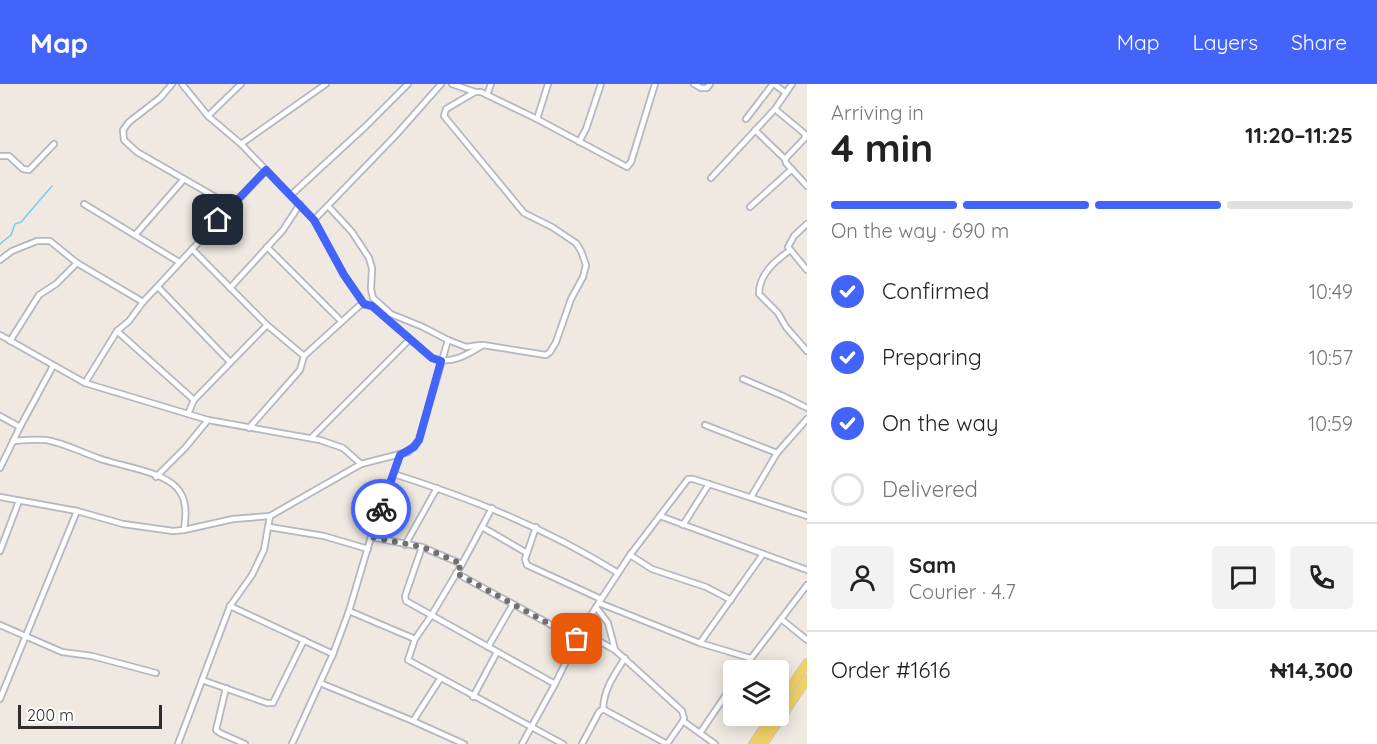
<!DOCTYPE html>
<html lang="en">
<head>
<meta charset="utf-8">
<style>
	body { margin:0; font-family:Quicksand,sans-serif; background:#f2f2f2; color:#222; height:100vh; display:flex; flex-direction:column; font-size:22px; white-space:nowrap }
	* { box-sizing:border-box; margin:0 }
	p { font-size:20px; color:#767676 }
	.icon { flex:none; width:33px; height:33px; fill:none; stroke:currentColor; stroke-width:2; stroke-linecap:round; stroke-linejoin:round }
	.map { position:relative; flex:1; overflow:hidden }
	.side { display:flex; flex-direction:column; background:#fff; width:570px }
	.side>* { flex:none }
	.tools { position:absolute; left:723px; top:576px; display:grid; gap:12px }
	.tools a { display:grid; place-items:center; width:66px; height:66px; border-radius:6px; background:#fff; box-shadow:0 3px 15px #0003; font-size:30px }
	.scale { position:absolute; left:18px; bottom:15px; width:144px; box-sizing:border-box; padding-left:6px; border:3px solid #2e2e2e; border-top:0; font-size:16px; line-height:21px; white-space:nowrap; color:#2e2e2e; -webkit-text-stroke:4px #fff; paint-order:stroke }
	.pin { position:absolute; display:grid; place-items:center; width:51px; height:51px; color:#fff; margin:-26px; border-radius:12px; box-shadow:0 3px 9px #0006 }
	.courier { position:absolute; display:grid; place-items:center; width:60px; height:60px; margin:-30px; border:4px solid #4264fb; border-radius:50%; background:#fff; color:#222; box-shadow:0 2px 8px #0007 }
	.overview em { font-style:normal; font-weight:700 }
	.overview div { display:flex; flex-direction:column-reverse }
	.overview { display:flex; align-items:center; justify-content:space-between; height:102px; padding:0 24px }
	h1 { font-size:39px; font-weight:700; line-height:45px }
	.bar { display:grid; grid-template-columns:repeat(4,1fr); gap:9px 6px; align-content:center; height:72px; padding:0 24px }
	.bar i { height:8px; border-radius:4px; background:#e0e0e0 }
	.bar .selected { background:#4264fb }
	.bar p { grid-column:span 4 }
	.line { display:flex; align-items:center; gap:15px; padding:0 24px; border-top:2px solid #e0e0e0 }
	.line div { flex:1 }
	.round { display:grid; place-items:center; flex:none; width:63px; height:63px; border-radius:6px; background:#f2f2f2 }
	ol { padding:0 24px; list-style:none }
	li { display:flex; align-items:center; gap:18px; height:66px }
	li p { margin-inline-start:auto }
	li .icon { padding:6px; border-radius:50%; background:#4264fb; color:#fff; stroke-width:4 }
	li:last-child { color:#767676 }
	li i { width:33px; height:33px; border:3px solid #e0e0e0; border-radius:50% }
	header { display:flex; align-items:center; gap:36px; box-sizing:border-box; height:84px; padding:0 30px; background:#4264fb; color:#fff }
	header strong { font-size:28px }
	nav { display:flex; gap:33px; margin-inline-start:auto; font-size:21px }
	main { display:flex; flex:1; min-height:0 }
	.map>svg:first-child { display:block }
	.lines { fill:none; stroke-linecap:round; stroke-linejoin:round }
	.stream { stroke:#75cff0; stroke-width:1.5 }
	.minor-casing { stroke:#b4b7c1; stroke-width:8 }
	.primary-casing { stroke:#c9c9c9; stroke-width:10 }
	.minor { stroke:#fff; stroke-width:4.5 }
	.primary { stroke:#f2d163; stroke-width:8 }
	.done { stroke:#726f6d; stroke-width:6; stroke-dasharray:0 10.8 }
	.route { stroke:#4264fb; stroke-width:8 }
</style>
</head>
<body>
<header>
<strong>Map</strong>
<nav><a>Map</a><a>Layers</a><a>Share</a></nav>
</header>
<main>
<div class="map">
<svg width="807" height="660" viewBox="0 0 807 660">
	<rect width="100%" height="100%" fill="#efe9e1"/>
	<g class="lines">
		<polyline class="stream" points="0,160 11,151 15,140 21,138 52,102"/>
		<defs>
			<g id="minor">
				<polyline points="172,0 160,14 129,38 123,46 124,56 137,68 231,122"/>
				<path d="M182 0 208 32 241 60 314 136 344 191 364 220 372 222 432 274C451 281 467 271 483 261L546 271 550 268 556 258 571 215 583 193 586 181 581 167 576 159 552 143 524 129 444 32 446 25 475 8"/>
				<polyline points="452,0 475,8 481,8 537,35 627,83 631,78 655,0"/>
				<polyline points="694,0 701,4 707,4 710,0"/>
				<polyline points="774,0 786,9"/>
				<polyline points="487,11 491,0"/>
				<polyline points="775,25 805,50 805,54 785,75 786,79 807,102"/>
				<polyline points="208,32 241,0"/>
				<polyline points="537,35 548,0"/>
				<polyline points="746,35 773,0"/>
				<polyline points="755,46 785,75"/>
				<polyline points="579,58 586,45 601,0"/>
				<polyline points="241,60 326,0"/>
				<polyline points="0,72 9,72 23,85 29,86 54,60"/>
				<polyline points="711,94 775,25 792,0"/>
				<polyline points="291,111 366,42 408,0"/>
				<polyline points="84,120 179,178"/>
				<polyline points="328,122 352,148 369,174 372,184 371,205 373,214 381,221 391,230 423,243 448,256 466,263 480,261"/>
				<polyline points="750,123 792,85"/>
				<polyline points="314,136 396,51 441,0"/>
				<polyline points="807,140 794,152 788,163 807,186"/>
				<polyline points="135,151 184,95"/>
				<polyline points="267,163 341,237"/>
				<polyline points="192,165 267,241 304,272 359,222 364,220"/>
				<path d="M789 167C775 177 759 190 759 210L778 229 786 243 807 267"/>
				<polyline points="0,176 12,167 37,157 50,157 77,179 143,218"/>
				<polyline points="158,203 230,278"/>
				<polyline points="230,204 283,146 300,120"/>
				<polyline points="117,247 194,316"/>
				<polyline points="0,251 85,299 208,336 320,356 343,364 361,380"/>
				<polyline points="10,257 39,211 56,200 77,179"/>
				<polyline points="743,295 783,312 807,324"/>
				<polyline points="85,299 117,247 129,237 143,218 266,86"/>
				<polyline points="188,330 194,316 267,241"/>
				<polyline points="0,332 20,343 0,384"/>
				<polyline points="705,341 777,369"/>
				<polyline points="20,343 53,282"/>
				<polyline points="249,344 300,286 304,272"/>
				<polyline points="311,354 410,255"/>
				<path d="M13 357C24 356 35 355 46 356 64 359 81 368 98 374 119 382 161 387 176 403 188 415 186 431 184 446"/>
				<path d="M394 390C475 416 546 444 618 489"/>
				<polyline points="156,393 185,364 208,336"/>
				<polyline points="0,413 77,427 123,440 173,447 184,446 233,435 270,432 361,380 408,368 419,356 448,256"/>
				<polyline points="751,413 777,369 807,335"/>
				<polyline points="492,424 462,480 431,532 415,555 408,576 563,660"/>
				<polyline points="660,432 807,486"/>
				<polyline points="683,441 709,400"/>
				<polyline points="269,443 324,452 368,465"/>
				<polyline points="482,443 527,469"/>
				<polyline points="536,443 525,475 527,481 601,515"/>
				<polyline points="371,453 422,463 462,480"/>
				<polyline points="405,461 437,404"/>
				<polyline points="422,463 405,512 406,517 555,600"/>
				<polyline points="0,467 19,417"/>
				<polyline points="630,471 652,485 706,503 731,516"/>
				<polyline points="456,489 577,555"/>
				<polyline points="599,519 700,559 750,574"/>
				<polyline points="230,522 333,570"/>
				<polyline points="596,523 608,539 615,566"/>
				<polyline points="349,527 415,555"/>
				<polyline points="781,535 807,556"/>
				<polyline points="0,541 62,568 92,572 156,589"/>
				<polyline points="581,547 615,566 682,627 684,634 683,637 667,660"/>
				<polyline points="700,559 763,470"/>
				<polyline points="488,563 513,520"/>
				<polyline points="742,586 807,501"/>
				<polyline points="202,596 267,619 273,619 304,556"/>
				<polyline points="320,599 413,637 440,595"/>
				<polyline points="226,604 216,646 220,649 245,660"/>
				<polyline points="473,613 497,568"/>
				<polyline points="0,615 77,427"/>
				<path d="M603 625C604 605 614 591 625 574"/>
				<polyline points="413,637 464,660"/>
				<polyline points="683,637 715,660"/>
				<polyline points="700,649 734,599"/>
				<polyline points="178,660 230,522 252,491 264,466 270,432"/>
				<polyline points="292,660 333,570 349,527 371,453 400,371"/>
				<polyline points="522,660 555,600 581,547 596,523 630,471 688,395 693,395 709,400 807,432"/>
				<polyline points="582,660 599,628 603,625 667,660"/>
			</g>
			<g id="primary">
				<polyline points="778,621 807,579"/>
				<polyline points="753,660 772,632"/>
				<polyline points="763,660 807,595"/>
			</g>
		</defs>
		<use href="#minor" class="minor-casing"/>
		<use href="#primary" class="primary-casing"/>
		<use href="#minor" class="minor"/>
		<use href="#primary" class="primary"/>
	</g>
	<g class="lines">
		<polyline class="done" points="381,425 371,453 422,463 462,480 456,489 577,555"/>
		<polyline class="route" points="218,136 266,86 314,136 344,191 364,220 372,222 432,274 441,277 419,356 414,363 400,371 381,425"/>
	</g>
</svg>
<div class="tools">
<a><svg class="icon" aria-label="layers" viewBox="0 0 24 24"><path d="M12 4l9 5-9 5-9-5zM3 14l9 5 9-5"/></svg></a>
</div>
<div class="scale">200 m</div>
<div class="pin" style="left:577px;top:555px;background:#ea580c"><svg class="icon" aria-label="bag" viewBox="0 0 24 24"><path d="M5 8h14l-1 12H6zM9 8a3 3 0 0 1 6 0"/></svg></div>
<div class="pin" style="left:218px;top:136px;background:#1f2937"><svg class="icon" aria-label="home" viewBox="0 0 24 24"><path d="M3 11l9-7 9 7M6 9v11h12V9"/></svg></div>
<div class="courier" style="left:381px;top:425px"><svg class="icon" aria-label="bike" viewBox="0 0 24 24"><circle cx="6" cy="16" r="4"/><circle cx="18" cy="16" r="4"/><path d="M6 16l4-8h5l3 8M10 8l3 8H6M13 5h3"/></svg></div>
</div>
<section class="side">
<div class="overview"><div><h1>4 min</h1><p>Arriving in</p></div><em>11:20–11:25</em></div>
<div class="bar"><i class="selected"></i><i class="selected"></i><i class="selected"></i><i></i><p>On the way · 690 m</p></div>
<ol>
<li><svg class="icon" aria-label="check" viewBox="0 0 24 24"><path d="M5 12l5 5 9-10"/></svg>Confirmed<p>10:49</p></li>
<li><svg class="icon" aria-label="check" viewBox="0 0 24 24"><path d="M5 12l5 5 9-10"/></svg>Preparing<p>10:57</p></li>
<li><svg class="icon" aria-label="check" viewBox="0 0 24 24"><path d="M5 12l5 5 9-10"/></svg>On the way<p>10:59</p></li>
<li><i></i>Delivered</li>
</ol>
<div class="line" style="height:108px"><a class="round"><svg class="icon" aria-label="person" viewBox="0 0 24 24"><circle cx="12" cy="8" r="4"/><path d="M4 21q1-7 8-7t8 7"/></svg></a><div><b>Sam</b><p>Courier · 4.7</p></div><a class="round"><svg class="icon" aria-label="chat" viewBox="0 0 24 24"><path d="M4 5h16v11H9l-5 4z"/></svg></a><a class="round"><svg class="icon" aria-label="phone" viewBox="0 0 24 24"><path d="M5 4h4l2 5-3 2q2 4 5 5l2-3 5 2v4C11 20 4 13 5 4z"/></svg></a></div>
<div class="line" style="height:78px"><div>Order #1616</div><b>₦14,300</b></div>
</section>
</main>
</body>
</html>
